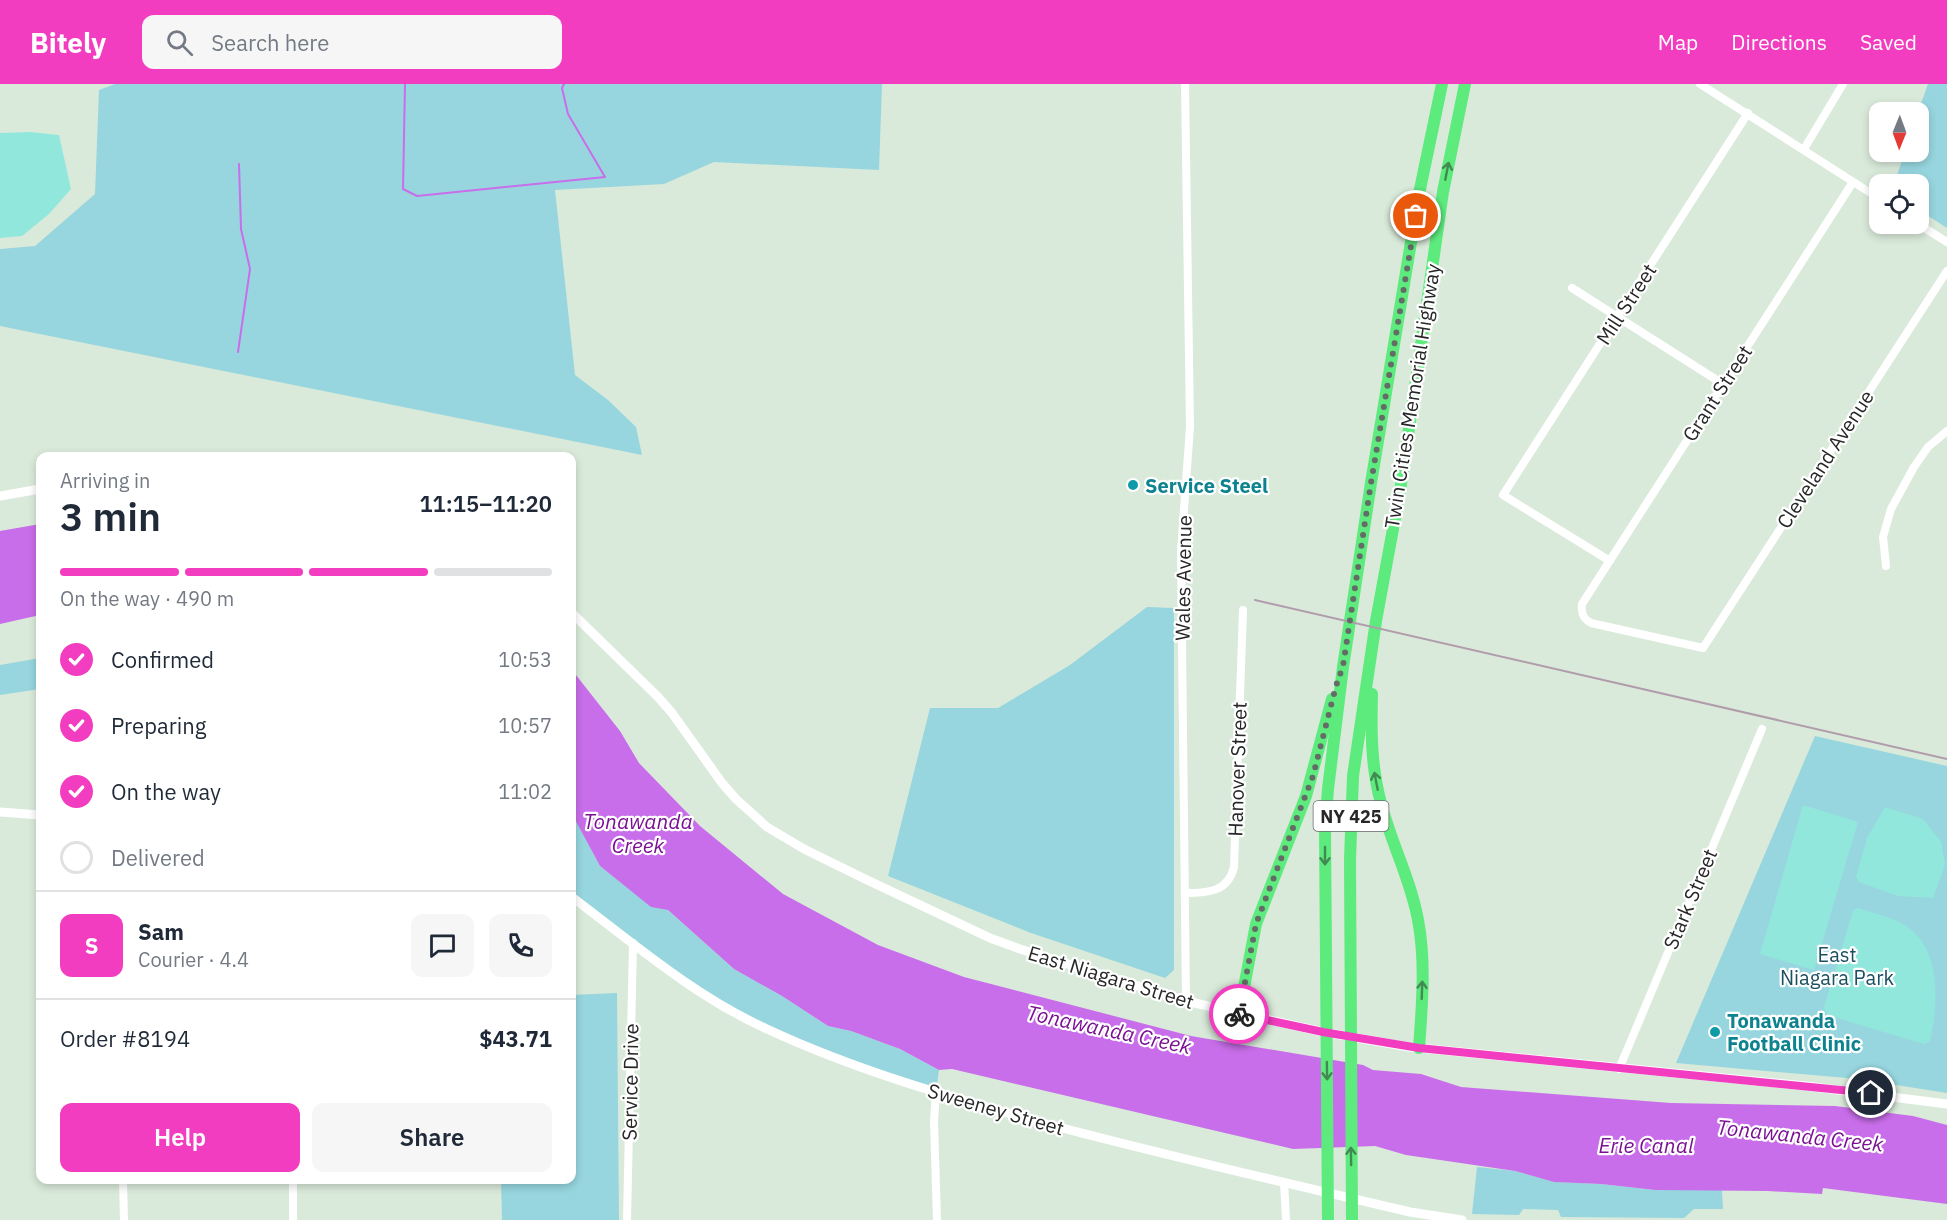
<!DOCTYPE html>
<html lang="en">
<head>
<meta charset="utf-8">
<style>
	body { margin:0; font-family:"IBM Plex Sans",sans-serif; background:#f6f6f7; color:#1f2937; height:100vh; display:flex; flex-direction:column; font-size:22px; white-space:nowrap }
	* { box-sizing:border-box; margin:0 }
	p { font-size:20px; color:#747a83 }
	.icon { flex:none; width:33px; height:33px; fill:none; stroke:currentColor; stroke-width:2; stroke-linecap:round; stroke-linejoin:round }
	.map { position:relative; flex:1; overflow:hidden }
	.details { position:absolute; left:36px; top:368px; width:540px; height:732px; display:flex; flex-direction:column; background:#fff; border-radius:12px; box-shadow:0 3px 9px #0003 }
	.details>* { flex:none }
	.needle { width:39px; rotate:181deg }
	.tools { position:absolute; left:1869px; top:18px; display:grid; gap:12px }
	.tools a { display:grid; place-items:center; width:60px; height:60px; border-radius:12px; background:#fff; box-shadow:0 3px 9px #0003; font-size:30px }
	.pin { position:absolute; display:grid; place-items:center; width:51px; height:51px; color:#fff; margin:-26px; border:3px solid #fff; border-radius:50%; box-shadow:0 2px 6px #0007 }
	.courier { position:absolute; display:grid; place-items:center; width:60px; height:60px; margin:-30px; border:4px solid #f33dc0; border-radius:50%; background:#fff; color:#222; box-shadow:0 2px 8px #0007 }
	.headline em { font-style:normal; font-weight:600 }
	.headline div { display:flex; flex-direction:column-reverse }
	.headline { display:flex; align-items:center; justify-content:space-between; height:102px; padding:0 24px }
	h1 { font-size:39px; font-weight:600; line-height:45px }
	.bar { display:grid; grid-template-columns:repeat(4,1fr); gap:9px 6px; align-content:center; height:72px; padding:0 24px }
	.bar i { height:8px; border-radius:4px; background:#e0e1e3 }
	.bar .active { background:#f33dc0 }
	.bar p { grid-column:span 4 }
	.line { display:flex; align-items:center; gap:15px; padding:0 24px; border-top:2px solid #e0e1e3 }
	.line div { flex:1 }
	.round { display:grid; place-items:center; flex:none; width:63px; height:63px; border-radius:12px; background:#f6f6f7 }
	ol { padding:0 24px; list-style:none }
	li { display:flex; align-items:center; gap:18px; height:66px }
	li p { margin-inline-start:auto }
	li .icon { padding:6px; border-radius:50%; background:#f33dc0; color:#fff; stroke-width:4 }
	li:last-child { color:#747a83 }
	li i { width:33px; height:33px; border:3px solid #e0e1e3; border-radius:50% }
	.cta { display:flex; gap:12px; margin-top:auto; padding:12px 24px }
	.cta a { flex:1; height:69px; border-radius:12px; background:#f33dc0; color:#fff; font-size:24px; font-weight:600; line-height:69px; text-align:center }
	.cta a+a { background:#f6f6f7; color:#1f2937 }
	header { display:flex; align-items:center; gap:36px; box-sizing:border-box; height:84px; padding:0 30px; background:#f33dc0; color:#fff }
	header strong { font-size:28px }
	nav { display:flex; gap:33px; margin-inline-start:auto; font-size:21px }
	.search { width:420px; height:54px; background:#f6f6f7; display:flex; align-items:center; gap:15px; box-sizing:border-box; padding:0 21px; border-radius:12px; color:#747a83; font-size:22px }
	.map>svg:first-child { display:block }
	.green { fill:#97d6df }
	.pitch { fill:#92e7dd }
	.water { fill:#c96eea }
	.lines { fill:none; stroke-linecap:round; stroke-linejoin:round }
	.stream { stroke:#c96eea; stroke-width:2 }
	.minor { stroke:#fff; stroke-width:8 }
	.tertiary { stroke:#fff; stroke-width:9 }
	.primary { stroke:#5deb7e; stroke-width:12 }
	.rail { stroke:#b19cab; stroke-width:2 }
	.oneway { stroke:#428952 }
	.done { stroke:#656b66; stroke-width:6; stroke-dasharray:0 10.8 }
	.route { stroke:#f33dc0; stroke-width:8 }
	.culture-dot { fill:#0f9aa8; stroke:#fff; stroke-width:2 }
	.labels { text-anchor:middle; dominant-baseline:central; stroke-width:4.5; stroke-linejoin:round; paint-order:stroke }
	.shield { fill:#fff; stroke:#686868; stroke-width:1.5 }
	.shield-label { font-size:18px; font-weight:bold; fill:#272727 }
	.street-label { font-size:20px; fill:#272727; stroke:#fff }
	.culture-label { font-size:20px; font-weight:bold; fill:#0d838f; stroke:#fff; text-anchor:start }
	.park-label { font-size:20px; fill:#1b4f61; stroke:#fff }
	.water-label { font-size:21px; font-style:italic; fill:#7a1192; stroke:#fff }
</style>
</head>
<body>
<header>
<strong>Bitely</strong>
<div class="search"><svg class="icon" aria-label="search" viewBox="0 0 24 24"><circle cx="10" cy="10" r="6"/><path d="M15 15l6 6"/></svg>Search here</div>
<nav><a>Map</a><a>Directions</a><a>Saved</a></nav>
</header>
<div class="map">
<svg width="1947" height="1136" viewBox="0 0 1947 1136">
	<rect width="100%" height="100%" fill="#d9eada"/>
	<g class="green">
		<polygon points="115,0 882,0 879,86 714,78 664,100 555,106 575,291 608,316 636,343 642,371 0,242 0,165 35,162 95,110 99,6"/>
		<polygon points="1928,0 1947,0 1947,144 1919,126 1918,100 1894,100 1905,68 1918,68 1918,28"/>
		<polygon points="1147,523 1174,524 1174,886 1165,894 1031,849 888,792 930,624 998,624 1070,581"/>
		<polygon points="40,574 40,605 0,611 0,581"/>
		<polygon points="1815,652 1947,682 1947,1009 1858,995 1676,979"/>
		<polygon points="574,733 600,782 651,822 668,826 734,885 782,912 828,942 851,947 900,965 939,986 936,1008 766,945 647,870 572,813 572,735"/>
		<polygon points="617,909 619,1136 502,1136 501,1095 572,1095 572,911"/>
		<polygon points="1477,1083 1515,1087 1555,1098 1601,1100 1655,1106 1722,1106 1723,1125 1694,1125 1684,1134 1561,1133 1558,1126 1523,1125 1519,1131 1472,1130"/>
	</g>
	<g class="pitch">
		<polygon points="30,48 59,51 71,105 49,130 22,152 0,154 0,49"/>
		<polygon points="1803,721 1858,738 1814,886 1760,870"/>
		<polygon points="1885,723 1923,735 1941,758 1945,780 1933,814 1898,812 1859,798 1856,793 1867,754"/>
		<path d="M1858 824C1874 830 1893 833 1906 842 1942 865 1938 921 1930 957L1924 960 1827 931 1824 923 1853 827Z"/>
	</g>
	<g class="water">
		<polygon points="40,440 40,531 0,540 0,447"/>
		<polygon points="572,586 620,647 639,679 700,742 783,810 878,861 964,893 1191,952 1363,981 1373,986 1421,990 1461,1003 1671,1019 1835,1022 1913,1032 1947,1041 1947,1120 1823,1104 1822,1110 1768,1107 1655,1106 1601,1100 1554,1098 1515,1087 1406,1071 1375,1062 1293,1065 952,985 939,986 900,965 851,947 828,942 782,912 734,885 668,826 651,823 600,782 572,730"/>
	</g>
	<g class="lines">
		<g class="stream">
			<polyline points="405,0 403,105 417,112 605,93 568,30 562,4 564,0"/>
			<polyline points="238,268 250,185 241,145 239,80"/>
		</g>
		<g class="minor">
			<polyline points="1185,0 1190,343 1181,467 1186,917"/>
			<polyline points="1700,0 1880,115"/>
			<polyline points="1804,65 1843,0"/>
			<path d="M1853 98 1582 520C1581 529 1583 535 1591 539L1703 564 1947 187"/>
			<polyline points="1918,140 1947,158"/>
			<polyline points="1572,204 1723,300"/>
			<polyline points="1610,477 1503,411 1748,29"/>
			<polyline points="1886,482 1883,453 1891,425 1914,383 1928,363 1947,347"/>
			<path d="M1185 809C1208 809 1228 808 1234 783L1243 526"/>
			<polyline points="1619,985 1762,645"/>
			<polyline points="936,1008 934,1037 937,1136"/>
			<polyline points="123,1095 124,1136"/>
			<polyline points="293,1095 293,1136"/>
			<polyline points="1284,1098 1286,1136"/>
			<polyline points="627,1136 633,859"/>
		</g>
		<g class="tertiary">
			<polyline points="0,412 40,405"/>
			<polyline points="572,529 658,613 672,629 722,699 736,715 767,743 804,765 863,794 990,854 1020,865 1186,917 1323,948 1409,963 1806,1002 1947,1020"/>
			<polyline points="0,728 40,731"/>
			<path d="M572 813C634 860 696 913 767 945 857 987 953 1014 1047 1040 1168 1072 1289 1100 1410 1128L1462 1136"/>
		</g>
		<g class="primary">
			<path d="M1372 610C1371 647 1371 683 1381 719 1391 759 1411 796 1418 836 1426 878 1422 922 1419 964"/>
			<polyline points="1239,930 1256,840 1306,712 1332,615"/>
			<polyline points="1328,1136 1325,745 1328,705 1343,583 1371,399 1419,110 1442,0"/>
			<polyline points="1352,1136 1350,776 1353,692 1376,537 1400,407 1443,108 1465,0"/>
		</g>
		<polyline class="rail" points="1255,516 1947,675"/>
	</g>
	<defs><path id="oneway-shaft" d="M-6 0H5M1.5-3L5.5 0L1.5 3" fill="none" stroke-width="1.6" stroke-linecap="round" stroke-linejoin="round" transform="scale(1.5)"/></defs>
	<g class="oneway">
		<use href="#oneway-shaft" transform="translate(1447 87) rotate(-79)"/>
		<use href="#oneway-shaft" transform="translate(1376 697) rotate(-101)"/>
		<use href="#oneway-shaft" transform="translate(1325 772) rotate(90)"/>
		<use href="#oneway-shaft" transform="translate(1422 906) rotate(-88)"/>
		<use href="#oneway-shaft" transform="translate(1327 987) rotate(89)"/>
		<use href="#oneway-shaft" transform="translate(1351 1072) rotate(-91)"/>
	</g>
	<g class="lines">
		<polyline class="done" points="1239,930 1256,840 1313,692 1336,602 1343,582 1371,399 1416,132"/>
		<polyline class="route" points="1239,930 1323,948 1419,964 1871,1009"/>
	</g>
	<g class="culture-dot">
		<circle cx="1133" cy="401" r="6"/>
		<circle cx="1715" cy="948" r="6"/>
	</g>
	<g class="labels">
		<rect class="shield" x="1313.5" y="717" width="75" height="30" rx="4.5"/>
		<g class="shield-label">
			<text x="1351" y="732">NY 425</text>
		</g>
		<g class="street-label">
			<text transform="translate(1626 220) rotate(-57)">Mill Street</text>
			<text transform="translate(1717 309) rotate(-57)">Grant Street</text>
			<text transform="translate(1412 312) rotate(-81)">Twin Cities Memorial Highway</text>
			<text transform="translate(1825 375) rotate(-57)">Cleveland Avenue</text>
			<text transform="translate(1183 494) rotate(-89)">Wales Avenue</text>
			<text transform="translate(1237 685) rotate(-88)">Hanover Street</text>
			<text transform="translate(1690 815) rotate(-67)">Stark Street</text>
			<text transform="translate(1111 893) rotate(17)">East Niagara Street</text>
			<text transform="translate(630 998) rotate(-89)">Service Drive</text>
			<text transform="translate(996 1025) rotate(16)">Sweeney Street</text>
		</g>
		<g class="culture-label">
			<text x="1145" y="401">Service Steel</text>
			<text x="1727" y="936">Tonawanda<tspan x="1727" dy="23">Football Clinic</tspan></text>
		</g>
		<g class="park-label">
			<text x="1837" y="870">East<tspan x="1837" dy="23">Niagara Park</tspan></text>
		</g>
		<g class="water-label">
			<text x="638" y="737">Tonawanda<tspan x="638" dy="24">Creek</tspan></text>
			<text transform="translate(1109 945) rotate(12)">Tonawanda Creek</text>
			<text transform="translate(1800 1051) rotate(6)">Tonawanda Creek</text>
			<text x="1646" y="1061">Erie Canal</text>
		</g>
	</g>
</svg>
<div class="tools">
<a><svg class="needle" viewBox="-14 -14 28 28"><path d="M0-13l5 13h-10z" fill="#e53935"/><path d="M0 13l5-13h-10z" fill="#747a83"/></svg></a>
<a><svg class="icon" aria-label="locate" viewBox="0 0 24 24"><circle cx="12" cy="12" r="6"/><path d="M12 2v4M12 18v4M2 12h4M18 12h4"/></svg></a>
</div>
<div class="pin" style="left:1416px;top:132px;background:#ea580c"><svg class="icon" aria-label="bag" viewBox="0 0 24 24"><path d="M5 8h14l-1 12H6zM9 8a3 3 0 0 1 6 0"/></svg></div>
<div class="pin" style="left:1871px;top:1009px;background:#1f2937"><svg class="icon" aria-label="home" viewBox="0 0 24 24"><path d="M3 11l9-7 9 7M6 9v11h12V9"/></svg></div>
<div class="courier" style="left:1239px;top:930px"><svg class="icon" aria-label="bike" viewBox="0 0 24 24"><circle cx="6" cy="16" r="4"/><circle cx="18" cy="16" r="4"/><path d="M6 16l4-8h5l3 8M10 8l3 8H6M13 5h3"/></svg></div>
<section class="details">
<div class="headline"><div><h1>3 min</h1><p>Arriving in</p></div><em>11:15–11:20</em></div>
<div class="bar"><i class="active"></i><i class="active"></i><i class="active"></i><i></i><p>On the way · 490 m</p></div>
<ol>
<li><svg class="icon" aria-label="check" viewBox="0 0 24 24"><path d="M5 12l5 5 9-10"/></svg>Confirmed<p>10:53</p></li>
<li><svg class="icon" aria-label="check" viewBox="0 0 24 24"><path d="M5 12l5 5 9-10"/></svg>Preparing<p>10:57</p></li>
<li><svg class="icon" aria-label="check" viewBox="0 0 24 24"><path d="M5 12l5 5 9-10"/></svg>On the way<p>11:02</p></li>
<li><i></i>Delivered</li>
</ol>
<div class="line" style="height:108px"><b class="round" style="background:#f33dc0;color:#fff">S</b><div><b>Sam</b><p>Courier · 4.4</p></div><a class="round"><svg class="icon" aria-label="chat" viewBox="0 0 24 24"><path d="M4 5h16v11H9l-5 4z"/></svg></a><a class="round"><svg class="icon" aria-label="phone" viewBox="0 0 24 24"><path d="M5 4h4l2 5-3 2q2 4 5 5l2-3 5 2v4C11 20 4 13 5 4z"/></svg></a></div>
<div class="line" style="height:78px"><div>Order #8194</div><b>$43.71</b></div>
<div class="cta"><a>Help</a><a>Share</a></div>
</section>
</div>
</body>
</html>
